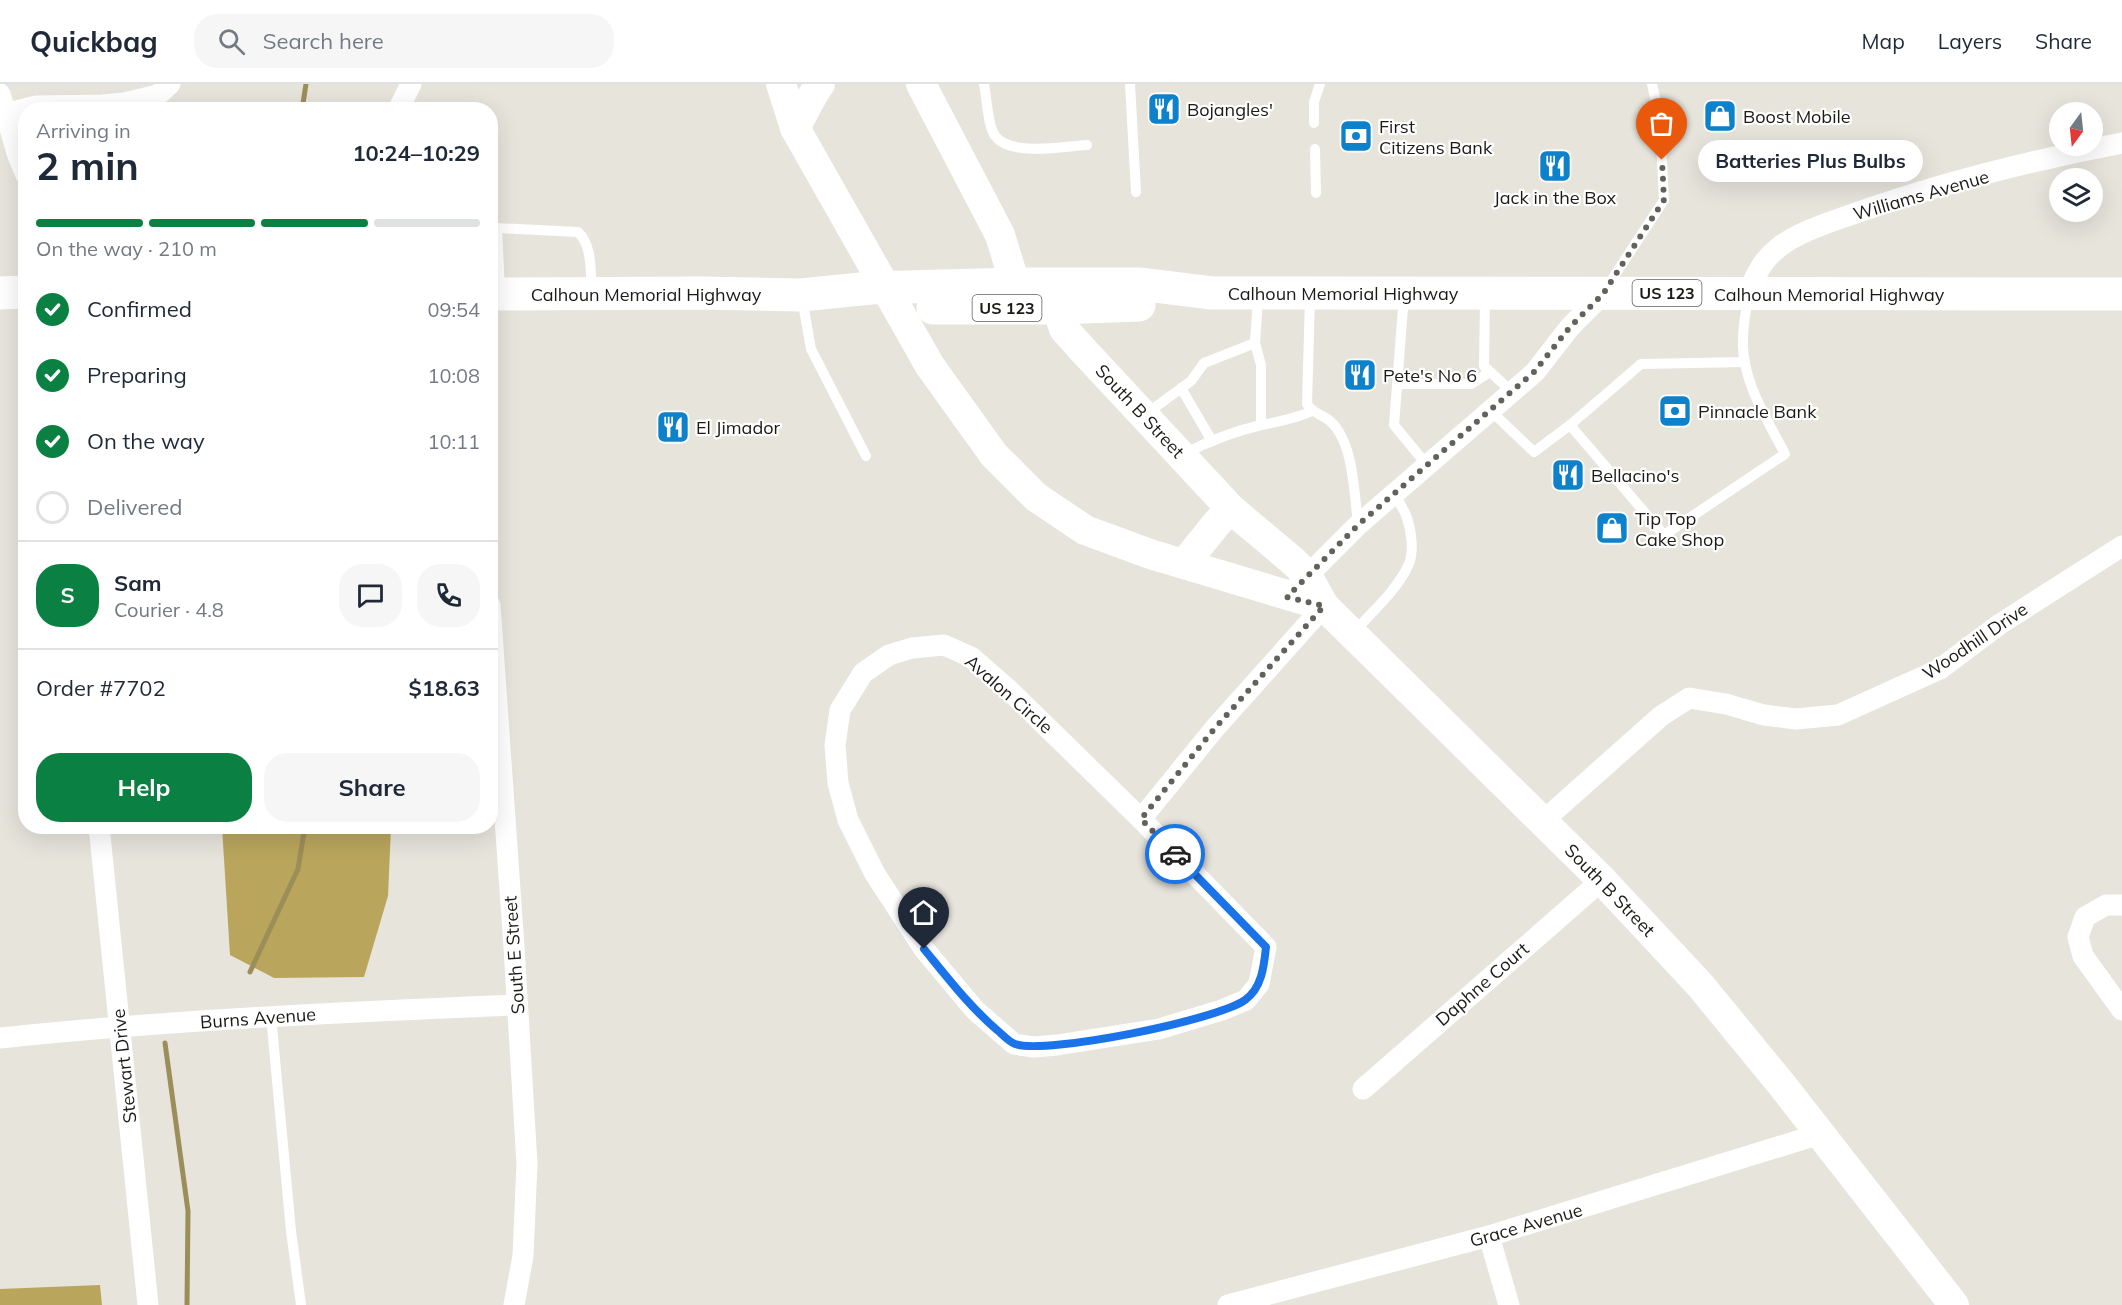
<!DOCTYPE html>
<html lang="en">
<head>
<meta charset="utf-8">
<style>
	body { margin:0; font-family:Mulish,sans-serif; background:#f6f6f7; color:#1f2937; height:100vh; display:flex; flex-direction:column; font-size:22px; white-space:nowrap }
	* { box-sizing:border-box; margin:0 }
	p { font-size:20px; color:#747a83 }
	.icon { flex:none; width:33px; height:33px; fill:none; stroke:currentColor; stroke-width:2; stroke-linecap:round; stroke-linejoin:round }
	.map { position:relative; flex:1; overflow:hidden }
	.sheet { position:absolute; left:18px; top:18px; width:480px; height:732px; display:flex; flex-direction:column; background:#fff; border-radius:24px; box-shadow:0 6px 24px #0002 }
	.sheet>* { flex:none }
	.needle { width:39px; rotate:195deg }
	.controls { position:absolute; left:2049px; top:18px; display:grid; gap:12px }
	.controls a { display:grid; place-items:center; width:54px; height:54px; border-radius:50%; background:#fff; box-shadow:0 6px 24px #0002; font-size:30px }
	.pin { position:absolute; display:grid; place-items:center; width:51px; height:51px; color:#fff; margin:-62px -26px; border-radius:50% 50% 50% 0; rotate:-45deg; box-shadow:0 0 6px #0007 }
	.pin .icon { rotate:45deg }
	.courier { position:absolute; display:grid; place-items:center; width:60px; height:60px; margin:-30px; border:4px solid #1a73e8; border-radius:50%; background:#fff; color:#222; box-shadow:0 2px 8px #0007 }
	.bubble { position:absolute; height:42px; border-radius:21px; background:#fff; box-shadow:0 6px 24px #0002; font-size:20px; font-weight:700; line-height:42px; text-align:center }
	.head em { font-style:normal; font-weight:700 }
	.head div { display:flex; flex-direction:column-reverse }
	.head { display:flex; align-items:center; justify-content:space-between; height:102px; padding:0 18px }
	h1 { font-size:39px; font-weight:700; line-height:45px }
	.bar { display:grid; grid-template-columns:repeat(4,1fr); gap:9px 6px; align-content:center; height:72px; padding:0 18px }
	.bar i { height:8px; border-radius:4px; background:#e0e1e3 }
	.bar .current { background:#0b8043 }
	.bar p { grid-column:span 4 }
	.line { display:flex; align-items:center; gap:15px; padding:0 18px; border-top:2px solid #e0e1e3 }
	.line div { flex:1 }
	.round { display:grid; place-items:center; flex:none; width:63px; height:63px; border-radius:24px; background:#f6f6f7 }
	ol { padding:0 18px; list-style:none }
	li { display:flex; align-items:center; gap:18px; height:66px }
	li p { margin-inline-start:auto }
	li .icon { padding:6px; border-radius:50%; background:#0b8043; color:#fff; stroke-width:4 }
	li:last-child { color:#747a83 }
	li i { width:33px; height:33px; border:3px solid #e0e1e3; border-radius:50% }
	.action { display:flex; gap:12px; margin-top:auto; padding:12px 18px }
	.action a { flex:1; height:69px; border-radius:24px; background:#0b8043; color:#fff; font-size:24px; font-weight:700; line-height:69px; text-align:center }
	.action a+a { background:#f6f6f7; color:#1f2937 }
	header { display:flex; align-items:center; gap:36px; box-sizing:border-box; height:84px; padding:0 30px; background:#fff; border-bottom:2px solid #e0e1e3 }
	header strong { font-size:28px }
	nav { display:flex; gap:33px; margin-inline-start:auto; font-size:21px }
	.search { width:420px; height:54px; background:#f6f6f7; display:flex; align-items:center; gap:15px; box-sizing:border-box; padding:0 21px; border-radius:24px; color:#747a83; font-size:22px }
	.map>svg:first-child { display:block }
	.forest { fill:#b9a65c }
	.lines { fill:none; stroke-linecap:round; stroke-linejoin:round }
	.stream { stroke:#9c8e59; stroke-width:5 }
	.lane { stroke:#fff; stroke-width:10 }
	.street { stroke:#fff; stroke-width:21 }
	.secondary { stroke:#fff; stroke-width:30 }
	.highway { stroke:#fff; stroke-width:33 }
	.done { stroke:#62615c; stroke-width:6; stroke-dasharray:0 10.8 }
	.route { stroke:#1a73e8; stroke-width:8 }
	.labels { text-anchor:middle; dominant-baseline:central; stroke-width:4.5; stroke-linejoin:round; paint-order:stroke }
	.shield { fill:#fff; stroke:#5f5f5d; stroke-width:1.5 }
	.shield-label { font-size:16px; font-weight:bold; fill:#1b1a17 }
	.poi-label { font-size:18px; fill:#1b1a17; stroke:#fff; text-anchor:start }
	.street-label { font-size:18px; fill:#1b1a17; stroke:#fff }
</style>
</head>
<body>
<header>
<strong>Quickbag</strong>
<div class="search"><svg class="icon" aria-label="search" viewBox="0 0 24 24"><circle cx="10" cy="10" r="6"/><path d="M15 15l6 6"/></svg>Search here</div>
<nav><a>Map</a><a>Layers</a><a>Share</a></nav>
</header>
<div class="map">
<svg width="2122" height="1221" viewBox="0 0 2122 1221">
	<rect width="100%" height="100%" fill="#e6e4db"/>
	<g class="forest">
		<polygon points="222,743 391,743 388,812 364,893 274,894 230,871"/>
		<polygon points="100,1201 102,1221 0,1221 0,1205"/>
	</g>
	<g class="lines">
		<g class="stream">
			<polyline points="302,26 306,0"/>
			<polyline points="250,888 298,785 305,742"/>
			<polyline points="165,959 188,1127 187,1221"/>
		</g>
		<g class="lane">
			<path d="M984 0C987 15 987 32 992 46 1002 75 1063 62 1087 61"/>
			<polyline points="1130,0 1136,108"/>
			<polyline points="1314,39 1314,18 1320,0"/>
			<polyline points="1315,65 1316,109"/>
			<polyline points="491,144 497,144 500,206"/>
			<path d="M497 144 578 148C593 162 590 188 592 207"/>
			<polyline points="1607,203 1664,116 1660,37 1652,0"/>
			<polyline points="1404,211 1394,341 1427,381"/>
			<path d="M1310 213 1307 320C1313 330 1322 330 1330 337 1354 358 1354 410 1358 440"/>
			<polyline points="1485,213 1484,282 1512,308"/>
			<polyline points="802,214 811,265 866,372"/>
			<polyline points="1258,214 1255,259 1261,281 1261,341"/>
			<polyline points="1397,300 1471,300 1490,288"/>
			<polyline points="1181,304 1212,357"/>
			<path d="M1491 327 1534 368 1570 341 1664 451 1785 370C1767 335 1741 296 1743 255 1743 241 1746 227 1748 213"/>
			<polyline points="1146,330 1191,297 1204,279 1255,259"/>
			<polyline points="1570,341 1641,280 1745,278"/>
			<path d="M1182 371C1207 358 1234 347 1262 341 1280 337 1295 335 1312 327"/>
			<path d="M1354 548C1372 528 1396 507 1408 482 1415 468 1411 445 1406 431 1403 424 1398 417 1394 410"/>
			<polyline points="271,932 291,1147 301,1221"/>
		</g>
		<g class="street">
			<polyline points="0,10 18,72 26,91"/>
			<polyline points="398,26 411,0"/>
			<polyline points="5,30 36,22 102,21 124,19 158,11 170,0"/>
			<path d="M1748 209C1756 191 1762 176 1778 164 1796 149 1830 138 1853 130 1938 100 2033 76 2122 59"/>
			<polyline points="1298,501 1358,441 1535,288 1570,243 1603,210"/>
			<polyline points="490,521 514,863 527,1080 523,1172 514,1221"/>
			<polygon points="944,561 971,573 1010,607 1141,735 1266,863 1259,900 1246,916 1222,926 1159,945 1057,961 1034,963 1014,960 975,926 924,865 875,790 848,736 838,699 835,661 840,626 863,589 889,571 912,564"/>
			<polyline points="1141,735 1215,644 1324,522"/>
			<polyline points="1543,737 1661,632 1689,614 1726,620 1764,631 1796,635 1838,631 1940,585 2000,540 2122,462"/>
			<polyline points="99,742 148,1221"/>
			<polyline points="2122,821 2106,821 2085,833 2078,853 2083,872 2122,926"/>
			<path d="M0 954C172 936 345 928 517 921"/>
			<polyline points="1363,1005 1602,796"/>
			<polyline points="1489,1152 1509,1221"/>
			<polyline points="1228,1221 1489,1152 1820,1050"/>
		</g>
		<g class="secondary">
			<polyline points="781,0 795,44 930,282 994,371 1036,413 1085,446 1150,470 1324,522"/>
			<polyline points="921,0 1000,151 1015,200"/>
			<path d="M795 44C804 29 810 13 820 0"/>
			<polyline points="1057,224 1064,245 1081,264 1231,425 1294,478 1307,491 1324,522 1602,796 1700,901 1782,1001 1954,1221"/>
			<polyline points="1184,480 1217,439 1231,425"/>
		</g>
		<g class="highway">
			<polyline points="0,209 26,208"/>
			<polyline points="490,210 702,209 801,211 871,204 1015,200 1139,200 1212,209 2122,210"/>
			<polyline points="933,224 1057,224 1139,221"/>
		</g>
	</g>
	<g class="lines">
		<polyline class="done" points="1175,770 1141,735 1215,644 1324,522 1287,513 1358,441 1534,288 1570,243 1603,210 1664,116 1662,76"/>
		<path class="route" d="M924 865C947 893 969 922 997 946 1002 950 1009 958 1015 960 1046 971 1217 936 1245 916 1262 904 1264 882 1266 863L1175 770"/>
	</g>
	<defs>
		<symbol id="restaurant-square" viewBox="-11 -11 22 22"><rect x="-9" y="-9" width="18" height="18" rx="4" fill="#0d81ca" stroke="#fff"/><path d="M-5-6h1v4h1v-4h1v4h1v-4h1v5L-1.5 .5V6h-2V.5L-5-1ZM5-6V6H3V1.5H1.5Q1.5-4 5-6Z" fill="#fff"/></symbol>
		<symbol id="shop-square" viewBox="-11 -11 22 22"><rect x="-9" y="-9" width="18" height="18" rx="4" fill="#0d81ca" stroke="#fff"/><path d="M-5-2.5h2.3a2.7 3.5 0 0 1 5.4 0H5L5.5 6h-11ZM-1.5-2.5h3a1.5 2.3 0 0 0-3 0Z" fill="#fff"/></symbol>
		<symbol id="bank-square" viewBox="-11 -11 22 22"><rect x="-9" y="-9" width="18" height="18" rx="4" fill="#0d81ca" stroke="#fff"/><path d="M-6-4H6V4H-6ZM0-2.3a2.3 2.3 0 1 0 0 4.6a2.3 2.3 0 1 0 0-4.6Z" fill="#fff"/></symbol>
	</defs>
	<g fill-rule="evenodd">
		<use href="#restaurant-square" x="1145" y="6" width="38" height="38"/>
		<use href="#shop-square" x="1701" y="13" width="38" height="38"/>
		<use href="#bank-square" x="1337" y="33" width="38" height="38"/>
		<use href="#restaurant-square" x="1536" y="63" width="38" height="38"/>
		<use href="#restaurant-square" x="1341" y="272" width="38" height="38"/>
		<use href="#bank-square" x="1656" y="308" width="38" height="38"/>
		<use href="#restaurant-square" x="654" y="324" width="38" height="38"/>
		<use href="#restaurant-square" x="1549" y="372" width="38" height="38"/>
		<use href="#shop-square" x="1593" y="425" width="38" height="38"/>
	</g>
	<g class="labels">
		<g class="shield">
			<rect x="1632.5" y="196" width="69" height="26" rx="4.5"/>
			<rect x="972.5" y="211" width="69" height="26" rx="4.5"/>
		</g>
		<g class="shield-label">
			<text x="1667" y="209">US 123</text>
			<text x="1007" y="224">US 123</text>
		</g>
		<g class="poi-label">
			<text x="1187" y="25">Bojangles'</text>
			<text x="1743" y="32">Boost Mobile</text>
			<text x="1379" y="42">First<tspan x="1379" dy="21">Citizens Bank</tspan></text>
			<text x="1555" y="113" text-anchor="middle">Jack in the Box</text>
			<text x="1383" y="291">Pete's No 6</text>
			<text x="1698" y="327">Pinnacle Bank</text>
			<text x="696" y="343">El Jimador</text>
			<text x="1591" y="391">Bellacino's</text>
			<text x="1635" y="434">Tip Top<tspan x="1635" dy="21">Cake Shop</tspan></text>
		</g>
		<g class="street-label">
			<text transform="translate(1921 111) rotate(-16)">Williams Avenue</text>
			<text x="1343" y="209">Calhoun Memorial Highway</text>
			<text x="646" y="210">Calhoun Memorial Highway</text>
			<text x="1829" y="210">Calhoun Memorial Highway</text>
			<text transform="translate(1140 327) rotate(47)">South B Street</text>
			<text transform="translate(1975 557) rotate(-34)">Woodhill Drive</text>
			<text transform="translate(1009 610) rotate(41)">Avalon Circle</text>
			<text transform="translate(1610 806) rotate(46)">South B Street</text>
			<text transform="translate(514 871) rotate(-94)">South E Street</text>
			<text transform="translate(1482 900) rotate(-41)">Daphne Court</text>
			<text transform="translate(258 934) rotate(-4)">Burns Avenue</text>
			<text transform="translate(124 982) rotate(-96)">Stewart Drive</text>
			<text transform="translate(1526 1141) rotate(-16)">Grace Avenue</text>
		</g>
	</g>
</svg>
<div class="controls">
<a><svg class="needle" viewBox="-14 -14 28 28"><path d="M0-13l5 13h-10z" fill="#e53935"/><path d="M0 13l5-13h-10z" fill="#747a83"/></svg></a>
<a><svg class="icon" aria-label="layers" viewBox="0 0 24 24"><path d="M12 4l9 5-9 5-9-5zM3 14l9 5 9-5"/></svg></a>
</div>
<div class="pin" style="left:1662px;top:76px;background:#ea580c"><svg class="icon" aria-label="bag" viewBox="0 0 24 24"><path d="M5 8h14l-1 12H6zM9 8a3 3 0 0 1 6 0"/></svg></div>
<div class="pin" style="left:924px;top:865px;background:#1f2937"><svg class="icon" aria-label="home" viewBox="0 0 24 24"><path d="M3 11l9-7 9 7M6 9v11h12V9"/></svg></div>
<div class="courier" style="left:1175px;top:770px"><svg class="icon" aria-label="car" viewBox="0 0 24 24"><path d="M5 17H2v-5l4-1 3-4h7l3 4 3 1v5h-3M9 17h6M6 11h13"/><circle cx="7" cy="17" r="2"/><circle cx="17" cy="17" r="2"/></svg></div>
<div class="bubble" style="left:1698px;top:56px;width:225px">Batteries Plus Bulbs</div>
<section class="sheet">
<div class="head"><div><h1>2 min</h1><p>Arriving in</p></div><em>10:24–10:29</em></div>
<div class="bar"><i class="current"></i><i class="current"></i><i class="current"></i><i></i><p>On the way · 210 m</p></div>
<ol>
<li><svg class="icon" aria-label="check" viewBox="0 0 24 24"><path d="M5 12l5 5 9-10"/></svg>Confirmed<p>09:54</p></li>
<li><svg class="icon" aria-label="check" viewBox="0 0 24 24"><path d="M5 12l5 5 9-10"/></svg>Preparing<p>10:08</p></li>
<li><svg class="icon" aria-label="check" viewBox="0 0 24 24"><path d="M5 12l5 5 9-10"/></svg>On the way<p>10:11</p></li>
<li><i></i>Delivered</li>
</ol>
<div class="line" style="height:108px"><b class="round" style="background:#0b8043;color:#fff">S</b><div><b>Sam</b><p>Courier · 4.8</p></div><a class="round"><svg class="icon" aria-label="chat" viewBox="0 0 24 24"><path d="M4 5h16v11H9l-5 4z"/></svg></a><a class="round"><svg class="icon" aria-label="phone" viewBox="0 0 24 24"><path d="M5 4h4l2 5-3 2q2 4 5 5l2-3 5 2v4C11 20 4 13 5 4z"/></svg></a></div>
<div class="line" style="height:78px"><div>Order #7702</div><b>$18.63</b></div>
<div class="action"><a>Help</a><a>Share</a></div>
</section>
</div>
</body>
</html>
